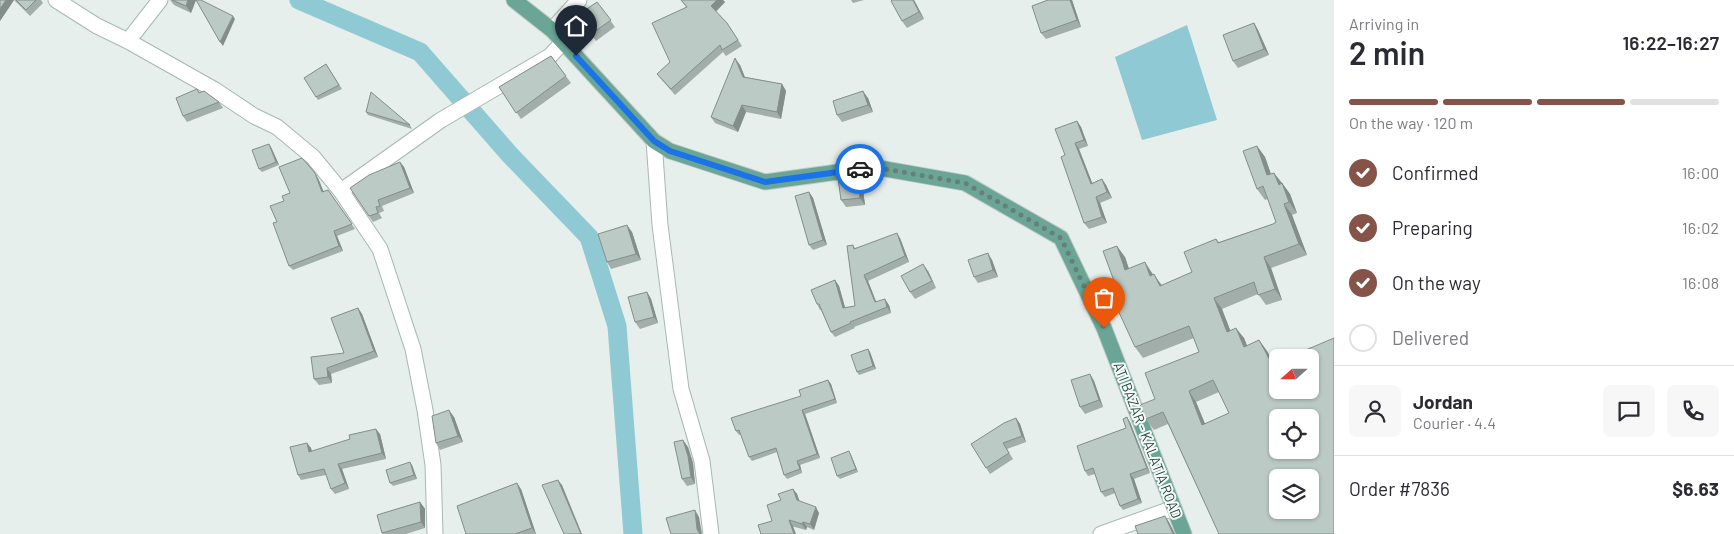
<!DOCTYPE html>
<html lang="en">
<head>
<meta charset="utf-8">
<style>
	body { margin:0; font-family:Barlow,sans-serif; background:#f7f7f7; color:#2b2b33; height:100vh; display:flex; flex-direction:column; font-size:19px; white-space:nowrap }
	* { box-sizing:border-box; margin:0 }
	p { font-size:16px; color:#7c7c81 }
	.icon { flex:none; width:28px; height:28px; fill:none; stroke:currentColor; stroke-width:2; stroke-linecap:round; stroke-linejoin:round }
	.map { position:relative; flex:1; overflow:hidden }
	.drawer { display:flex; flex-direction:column; background:#fff; width:400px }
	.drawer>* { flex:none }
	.needle { width:32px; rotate:249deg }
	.controls { position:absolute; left:1269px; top:349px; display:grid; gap:10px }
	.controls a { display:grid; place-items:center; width:50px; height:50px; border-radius:8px; background:#fff; box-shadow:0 1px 4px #0004; font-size:25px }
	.pin { position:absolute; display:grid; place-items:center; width:42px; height:42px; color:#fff; margin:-51px -21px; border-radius:50% 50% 50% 0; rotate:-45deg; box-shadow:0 0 5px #0007 }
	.pin .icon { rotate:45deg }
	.courier { position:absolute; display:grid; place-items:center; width:50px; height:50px; margin:-25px; border:4px solid #1a73e8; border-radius:50%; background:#fff; color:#222; box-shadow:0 1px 6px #0007 }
	.overview em { font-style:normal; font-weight:600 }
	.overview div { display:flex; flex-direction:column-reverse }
	.overview { display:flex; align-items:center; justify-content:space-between; height:85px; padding:0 15px }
	h1 { font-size:32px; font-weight:600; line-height:38px }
	.bar { display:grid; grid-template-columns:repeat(4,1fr); gap:8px 5px; align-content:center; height:60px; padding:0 15px }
	.bar i { height:6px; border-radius:4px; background:#e1e1e2 }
	.bar .current { background:#855347 }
	.bar p { grid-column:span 4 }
	.line { display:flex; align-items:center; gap:12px; padding:0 15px; border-top:1px solid #e1e1e2 }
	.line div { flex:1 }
	.round { display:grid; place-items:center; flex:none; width:52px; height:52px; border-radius:8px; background:#f7f7f7 }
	ol { padding:0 15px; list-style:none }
	li { display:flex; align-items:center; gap:15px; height:55px }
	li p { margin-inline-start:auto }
	li .icon { padding:5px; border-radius:50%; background:#855347; color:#fff; stroke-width:4 }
	li:last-child { color:#7c7c81 }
	li i { width:28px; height:28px; border:2px solid #e1e1e2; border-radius:50% }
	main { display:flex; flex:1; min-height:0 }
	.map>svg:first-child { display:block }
	.water { fill:#8ec9d4 }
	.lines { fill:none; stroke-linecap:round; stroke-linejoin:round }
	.canal { stroke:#8ec9d4; stroke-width:19 }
	.minor-casing { stroke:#a8b8b2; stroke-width:17 }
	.major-casing { stroke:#c2cac8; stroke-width:17 }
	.minor { stroke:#fff; stroke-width:15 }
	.major { stroke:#6aa596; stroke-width:15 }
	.wall { fill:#a1aea9; fill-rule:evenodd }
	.shaded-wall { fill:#838d89 }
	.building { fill:#bbcac4; stroke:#838d89; fill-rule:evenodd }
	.done { stroke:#687f78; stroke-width:5; stroke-dasharray:0 9 }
	.route { stroke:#1a73e8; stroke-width:6 }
	.labels { text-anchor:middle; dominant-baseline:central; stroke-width:4; stroke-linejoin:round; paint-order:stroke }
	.street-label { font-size:14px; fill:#24423a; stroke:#f7fbf9 }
</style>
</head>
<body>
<main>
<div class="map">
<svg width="1334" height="534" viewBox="0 0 1334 534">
	<rect width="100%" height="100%" fill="#e6efeb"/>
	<polygon class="water" points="1187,25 1217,120 1142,140 1115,57"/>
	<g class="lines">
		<polyline class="canal" points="299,0 420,52 510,155 589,237 617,326 633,534"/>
		<defs>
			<g id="minor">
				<polyline points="56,0 97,26 128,41 215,90 254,116 277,127 313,157 341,191 380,249 413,349 425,410 433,465 435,534"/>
				<polyline points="552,30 579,0"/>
				<polyline points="128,41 160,0"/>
				<polyline points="654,141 660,225 681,389 702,461 711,534"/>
				<polyline points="341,191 441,120 550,56 563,42"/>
				<polyline points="1101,534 1174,508"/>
			</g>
			<polyline id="major" points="514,0 552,30 654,141 670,151 765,182 874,167 965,183 1061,238 1104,328 1184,534"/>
		</defs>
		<use href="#minor" class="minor-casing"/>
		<use href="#major" class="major-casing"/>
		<use href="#minor" class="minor"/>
		<use href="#major" class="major"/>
	</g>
	<g class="wall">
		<polygon points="0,0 41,0 43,3 30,16 14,0 0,21"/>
		<polygon points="170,0 196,0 191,13 174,5"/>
		<polygon points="681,0 724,0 723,1 725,2 716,12 727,23 742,46 726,56 723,52 675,95 662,80 657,74 670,62 686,7"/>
		<polygon points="851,0 864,0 853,3"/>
		<polygon points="914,0 924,19 907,28 902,21"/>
		<polygon points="1048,0 1072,0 1081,27 1046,39 1041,33"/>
		<polygon points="597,2 615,27 596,41 578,15"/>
		<polygon points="1254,23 1258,30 1269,55 1238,68 1233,61"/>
		<polygon points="551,56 571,83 521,119 499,87"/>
		<polygon points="326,64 342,89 318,100 304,78"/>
		<polygon points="740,65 745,77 782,84 786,91 781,119 746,112 738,132 715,123 711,117"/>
		<polygon points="197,89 200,93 219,102 223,108 187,122 183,116"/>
		<polygon points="868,98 873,112 842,122 837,115"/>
		<polygon points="366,112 410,125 412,129 368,115"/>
		<polygon points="1077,121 1081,127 1088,146 1079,149 1092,183 1102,179 1106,185 1112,198 1100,203 1107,223 1089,229 1084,223 1065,155"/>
		<path d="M1257 146 1265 157 1271 174 1282 183 1290 194 1297 213 1292 215 1307 255 1271 268 1282 300 1266 305 1258 294 1222 309 1230 330 1244 338 1247 346 1259 340 1267 351 1273 363 1210 514 1168 424 1154 430 1146 419 1155 399 1199 352 1194 338 1143 358 1135 347 1117 289 1125 257 1129 269 1152 273 1162 285 1192 272 1216 239 1219 242 1273 224 1276 222 1268 199 1265 200 1257 189ZM1219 392 1229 413 1205 424 1196 402Z"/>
		<polygon points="271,147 279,165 262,172 259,169"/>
		<polygon points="400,162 404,167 414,193 382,206 384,211 379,213 382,218 373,222 350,188"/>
		<polygon points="318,178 323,192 328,190 355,229 337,236 343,251 293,270 289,266 277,222 284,201 290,193"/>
		<polygon points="862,182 865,205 846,207 841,200"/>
		<polygon points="809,192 813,198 827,245 813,250 809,245"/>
		<polygon points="632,232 641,260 611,269 607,262"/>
		<polygon points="900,238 909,262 868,281 876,301 889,305 891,313 854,327 855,328 835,337 831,332 821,310 820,310 817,304 835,280 839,286 845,308 855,306 853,245 855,248"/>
		<polygon points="992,260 998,277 978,283 974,277"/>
		<polygon points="928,271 936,288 915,299 910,292"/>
		<polygon points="647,292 651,299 658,323 640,329 635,322"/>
		<polygon points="358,308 362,314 378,357 331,374 332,383 319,385 314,379 344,353"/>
		<polygon points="868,349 870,352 876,369 859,375 857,372"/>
		<polygon points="1090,374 1094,381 1103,407 1085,414 1080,407"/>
		<polygon points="828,380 831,384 837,403 805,414 820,458 800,465 802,473 787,479 784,475 777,452 752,461 749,457 741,434 739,435 736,431 801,396"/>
		<polygon points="454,417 463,442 440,450 436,443"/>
		<polygon points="1016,418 1020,424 1026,442 1007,449 1013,459 990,474 971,444"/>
		<polygon points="1130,422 1150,473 1134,479 1142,503 1123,510 1120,506 1115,493 1105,497 1101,492 1095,474 1088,476 1085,471 1126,428"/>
		<polygon points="380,434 386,459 342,469 349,489 335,494 331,489 326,475 301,480 298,475 307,443 311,448 312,451"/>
		<polygon points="688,447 693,463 695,484 687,486 682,479"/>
		<polygon points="851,455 858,472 840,479 837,476"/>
		<polygon points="412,465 417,479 393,486 390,483"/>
		<polygon points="521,489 536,534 466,534"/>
		<polygon points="793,489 797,494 799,501 819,513 814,530 807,527 806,530 772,521 781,500"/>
		<polygon points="420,502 425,509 425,528 406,534 383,534 382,533"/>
	</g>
	<g class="shaded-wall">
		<polygon points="6,0 14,0 0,21 0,9"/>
		<polygon points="188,0 196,0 191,13 186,6"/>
		<polygon points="717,0 723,0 725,2 715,12 711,6"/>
		<polygon points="913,0 914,0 924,19 919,12"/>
		<polygon points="1070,0 1072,0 1081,27 1077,20"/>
		<polygon points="233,16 235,19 223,46 220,42"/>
		<polygon points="1254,23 1258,30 1269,55 1264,49"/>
		<polygon points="735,58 740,65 747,83 743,77"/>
		<polygon points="782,84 786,91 781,119 777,112"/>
		<polygon points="863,91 868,98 873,112 868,105"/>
		<polygon points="742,105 746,112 738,132 733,126"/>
		<polygon points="1077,121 1081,127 1088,146 1084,140"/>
		<polygon points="1075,143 1079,149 1095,190 1091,184"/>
		<polygon points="269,144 271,147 279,165 276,162"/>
		<polygon points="1257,146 1265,157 1275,186 1267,175"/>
		<polygon points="400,162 404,167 414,193 410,188"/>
		<polygon points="315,173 318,178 326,197 322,192"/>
		<polygon points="1274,173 1282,183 1279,185"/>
		<polygon points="858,175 862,182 865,205 860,198"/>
		<polygon points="1102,179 1106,185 1112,198 1107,192"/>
		<polygon points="1282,183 1290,194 1297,213 1289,202"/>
		<polygon points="809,192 813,198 827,245 823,240"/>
		<polygon points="1096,197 1100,203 1107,223 1102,217"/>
		<polygon points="1284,204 1292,215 1307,255 1299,244"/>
		<polygon points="627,225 632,232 641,260 636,254"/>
		<polygon points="334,231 337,236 343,251 339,246"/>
		<polygon points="897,233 900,238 909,262 905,256"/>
		<polygon points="1117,246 1125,257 1133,281 1125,270"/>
		<polygon points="988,253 992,260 998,277 993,270"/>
		<polygon points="1264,257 1271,268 1282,300 1275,289"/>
		<polygon points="1145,262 1152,273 1158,287 1150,276"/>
		<polygon points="923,264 928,271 936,288 932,281"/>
		<polygon points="1154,274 1161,285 1160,286"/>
		<polygon points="864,275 868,281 878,307 875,302"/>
		<polygon points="835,280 839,286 847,314 843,308"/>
		<polygon points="647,292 651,299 658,323 654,317"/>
		<polygon points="1214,298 1222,309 1235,343 1227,332"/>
		<polygon points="885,299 889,305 891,313 887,307"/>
		<polygon points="358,308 362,314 378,357 374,351"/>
		<polygon points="1236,328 1244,338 1252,358 1244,347"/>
		<polygon points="1259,340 1267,351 1278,371 1272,364"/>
		<polygon points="868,349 870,352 876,369 873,366"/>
		<polygon points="327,368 331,374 332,383 328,377"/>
		<polygon points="1090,374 1094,381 1103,407 1099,400"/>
		<polygon points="828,380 831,384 837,403 835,399"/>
		<polygon points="1189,391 1196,402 1210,436 1202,425"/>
		<polygon points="449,410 454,417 463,442 458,436"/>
		<polygon points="802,410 805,414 820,458 817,454"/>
		<polygon points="1127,417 1130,422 1150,473 1147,468"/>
		<polygon points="1016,418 1020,424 1026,442 1022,436"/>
		<polygon points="376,429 380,434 386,459 382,453"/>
		<polygon points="683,440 688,447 693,463 695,484 691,477"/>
		<polygon points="307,443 311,448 313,458 309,452"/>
		<polygon points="849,451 851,455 858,472 856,469"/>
		<polygon points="797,461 800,465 802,473 800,469"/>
		<polygon points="410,462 412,465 417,479 414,475"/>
		<polygon points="338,464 342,469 349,489 345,483"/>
		<polygon points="1130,474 1134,479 1142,503 1138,499"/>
		<polygon points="558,480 562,485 582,534 581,534"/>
		<polygon points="517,483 521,489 536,534 532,528"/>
		<polygon points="793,489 797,494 801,505 797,500"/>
		<polygon points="420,502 425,509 425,528 421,522"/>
		<polygon points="816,507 819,513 814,530 810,524"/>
		<polygon points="695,510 699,517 702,534 700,534 697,529"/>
		<polygon points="1165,516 1169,522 1175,534 1173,534"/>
		<polygon points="789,520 793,526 796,534 794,534"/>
		<polygon points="803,522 807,527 806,530 802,524"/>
	</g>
	<g class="building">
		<polygon points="0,0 6,0 0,9"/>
		<polygon points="16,0 36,0 26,10"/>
		<polygon points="172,0 188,0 186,6"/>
		<polygon points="196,0 201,0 233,16 220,42"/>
		<polygon points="681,0 717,0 711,6 727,23 738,40 722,50 720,45 671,89 657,74 670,62 652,23 687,7"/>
		<polygon points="892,0 913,0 919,12 902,21 891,1"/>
		<polygon points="1048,0 1070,0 1077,20 1041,33 1032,6"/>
		<polygon points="597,2 611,20 591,34 578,15"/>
		<polygon points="1254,23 1264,49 1233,61 1223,35"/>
		<polygon points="551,56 566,76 516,113 499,87"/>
		<polygon points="735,58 743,77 782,84 777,112 742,105 733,126 711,117"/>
		<polygon points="326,64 339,85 316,97 304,78"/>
		<polygon points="197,89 199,93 204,91 219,102 183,116 176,98"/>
		<polygon points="863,91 868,105 837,115 833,101"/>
		<polygon points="371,92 410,125 366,112"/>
		<polygon points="1077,121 1084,140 1075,143 1091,184 1102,179 1107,192 1096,197 1102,217 1084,223 1061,157 1065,155 1055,129"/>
		<polygon points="269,144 276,162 259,169 252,150"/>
		<path d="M1257 146 1267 175 1274 173 1279 185 1282 183 1289 202 1284 204 1299 244 1264 257 1275 289 1258 295 1254 282 1214 298 1227 332 1236 328 1244 347 1259 340 1272 364 1278 361V390H1310V358H1287L1334 338V534H1219L1163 412 1146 419 1140 405 1155 399 1145 373 1199 352 1189 326 1135 347 1110 293 1117 289 1103 251 1117 246 1125 270 1145 262 1150 276 1154 274 1160 286 1192 272 1184 252 1216 239 1218 243 1273 224 1276 222 1263 186 1257 189 1243 151ZM1213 380 1229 413 1202 425 1189 391ZM1278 418H1310V450H1278ZM1278 478H1310V510H1278Z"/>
		<polygon points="302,158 315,173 322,192 328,190 352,224 334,231 339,246 289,266 273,223 277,222 270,206 284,201 282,196 290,193 279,167"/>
		<polygon points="400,162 410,188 378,200 380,206 376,207 378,213 369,216 350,188 369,175"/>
		<polygon points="858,175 860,198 841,200 838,178"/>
		<polygon points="809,192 823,240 809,245 795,196"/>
		<polygon points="627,225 636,254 607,262 598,234"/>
		<polygon points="897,233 905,256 864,275 875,302 885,299 887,307 850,322 851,323 831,332 819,304 817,304 811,290 835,280 843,308 855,306 847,246 853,245 854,249"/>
		<polygon points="988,253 993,270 974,277 968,260"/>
		<polygon points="923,264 932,281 910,292 901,276"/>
		<polygon points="647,292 654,317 635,322 628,297"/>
		<polygon points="358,308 374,351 327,368 328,377 314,379 311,357 344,353 331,318"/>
		<polygon points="868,349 873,366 857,372 851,355"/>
		<polygon points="1090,374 1099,400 1080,407 1071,380"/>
		<polygon points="828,380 835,399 802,410 817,454 797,461 800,469 784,475 776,448 749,457 739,430 736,431 731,418 801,396 799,390"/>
		<polygon points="449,410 458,436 436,443 432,416"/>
		<polygon points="1127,417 1147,468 1130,474 1138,499 1120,506 1113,488 1101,492 1093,468 1085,471 1077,446 1126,428 1123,419"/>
		<polygon points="1016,418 1022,436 1003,443 1009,453 986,468 971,444 1004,423"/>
		<polygon points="376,429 382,453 338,464 345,483 331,489 324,469 298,475 290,447 307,443 309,452 350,439 349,435"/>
		<polygon points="683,440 688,456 691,477 682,479 674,442"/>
		<polygon points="849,451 856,469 837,476 831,458"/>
		<polygon points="410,462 414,475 390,483 386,470"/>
		<polygon points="558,480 581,534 564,534 542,485"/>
		<polygon points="517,483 532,528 515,534 466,534 457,506"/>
		<polygon points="793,489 797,500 816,507 810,524 803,522 802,524 789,520 794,534 761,534 758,525 772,521 767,505 781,500 778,494"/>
		<polygon points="420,502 421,522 382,533 377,515"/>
		<polygon points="695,510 697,529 699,533 701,534 671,534 666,518"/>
		<polygon points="1165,516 1173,534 1138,534 1135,526"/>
	</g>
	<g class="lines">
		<polyline class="done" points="860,169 874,167 965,183 1061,238 1104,328"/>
		<polyline class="route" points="576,56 654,141 670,151 765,182 860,169"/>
	</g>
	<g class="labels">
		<g class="street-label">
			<text transform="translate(1148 440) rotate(69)">ATI BAZAR - KALATIA ROAD</text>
		</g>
	</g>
</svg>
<div class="controls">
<a><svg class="needle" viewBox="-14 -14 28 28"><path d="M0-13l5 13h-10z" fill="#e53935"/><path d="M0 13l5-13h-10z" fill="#7c7c81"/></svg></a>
<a><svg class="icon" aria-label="locate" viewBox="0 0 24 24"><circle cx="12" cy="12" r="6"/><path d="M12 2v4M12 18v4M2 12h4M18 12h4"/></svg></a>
<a><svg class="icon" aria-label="layers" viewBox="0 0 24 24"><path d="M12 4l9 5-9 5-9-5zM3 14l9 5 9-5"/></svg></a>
</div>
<div class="pin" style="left:1104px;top:328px;background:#ea580c"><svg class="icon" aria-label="bag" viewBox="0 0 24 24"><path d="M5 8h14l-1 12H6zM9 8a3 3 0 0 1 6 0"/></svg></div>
<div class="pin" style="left:576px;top:56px;background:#1f2937"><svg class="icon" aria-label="home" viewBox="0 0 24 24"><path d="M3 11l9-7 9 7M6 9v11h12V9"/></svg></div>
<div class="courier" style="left:860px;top:169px"><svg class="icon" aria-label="car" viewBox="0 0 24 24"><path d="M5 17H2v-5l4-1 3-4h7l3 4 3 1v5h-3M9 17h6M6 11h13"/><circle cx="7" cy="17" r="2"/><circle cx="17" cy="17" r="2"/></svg></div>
</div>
<section class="drawer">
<div class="overview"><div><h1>2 min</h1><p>Arriving in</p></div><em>16:22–16:27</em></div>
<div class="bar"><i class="current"></i><i class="current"></i><i class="current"></i><i></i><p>On the way · 120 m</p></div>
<ol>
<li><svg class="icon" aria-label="check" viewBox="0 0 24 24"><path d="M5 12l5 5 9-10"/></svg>Confirmed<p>16:00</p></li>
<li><svg class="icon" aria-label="check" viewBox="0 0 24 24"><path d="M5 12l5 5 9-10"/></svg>Preparing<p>16:02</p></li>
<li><svg class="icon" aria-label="check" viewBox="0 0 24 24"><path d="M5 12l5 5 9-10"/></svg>On the way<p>16:08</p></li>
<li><i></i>Delivered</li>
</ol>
<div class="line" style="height:90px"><a class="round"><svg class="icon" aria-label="person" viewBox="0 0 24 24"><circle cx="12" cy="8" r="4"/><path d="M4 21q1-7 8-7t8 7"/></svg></a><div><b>Jordan</b><p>Courier · 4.4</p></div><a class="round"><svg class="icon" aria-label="chat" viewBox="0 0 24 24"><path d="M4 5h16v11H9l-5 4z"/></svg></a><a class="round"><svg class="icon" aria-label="phone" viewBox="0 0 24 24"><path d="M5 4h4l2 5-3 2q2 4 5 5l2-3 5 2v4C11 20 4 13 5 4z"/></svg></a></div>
<div class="line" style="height:65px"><div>Order #7836</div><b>$6.63</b></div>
</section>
</main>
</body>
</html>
